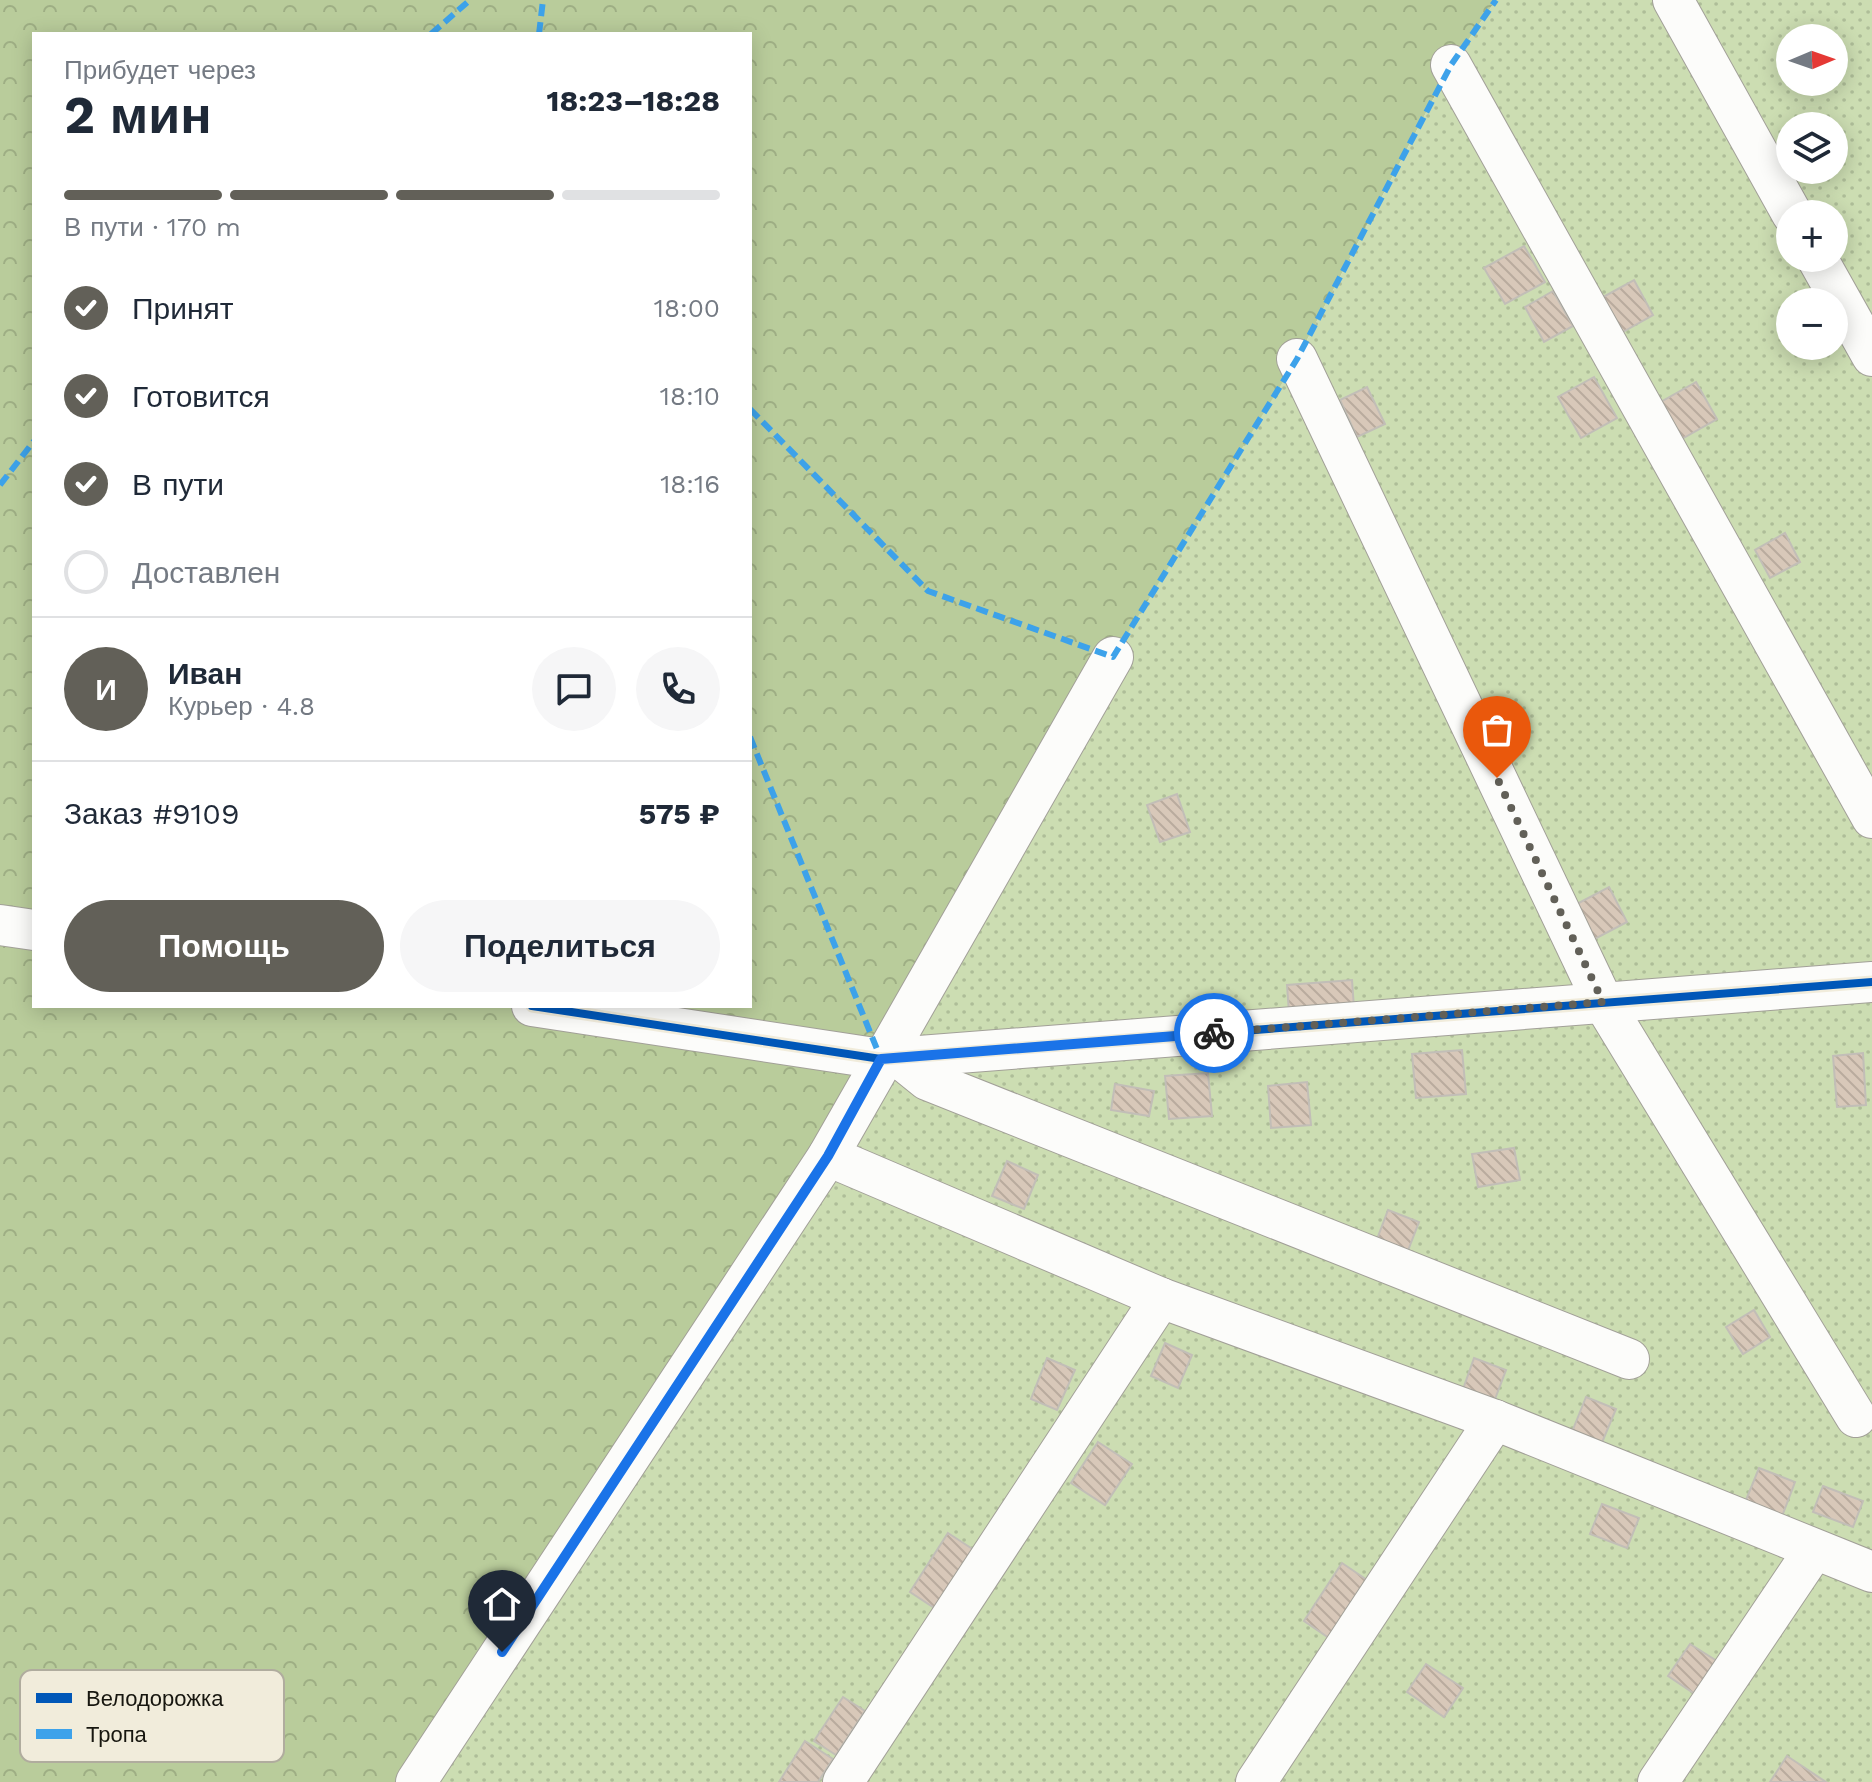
<!DOCTYPE html>
<html lang="ru">
<head>
<meta charset="utf-8">
<style>
	body { margin:0; font-family:"Work Sans",sans-serif; background:#f6f6f7; color:#1f2937; height:100vh; display:flex; flex-direction:column; font-size:30px; white-space:nowrap }
	* { box-sizing:border-box; margin:0 }
	p { font-size:26px; color:#747a83 }
	.icon { flex:none; width:44px; height:44px; fill:none; stroke:currentColor; stroke-width:2; stroke-linecap:round; stroke-linejoin:round }
	.map { position:relative; flex:1; overflow:hidden }
	.drawer { position:absolute; left:32px; top:32px; width:720px; height:976px; display:flex; flex-direction:column; background:#fff; border-radius:0px; box-shadow:0 4px 20px #0003 }
	.drawer>* { flex:none }
	.needle { width:52px; rotate:88deg }
	.buttons { position:absolute; left:1776px; top:24px; display:grid; gap:16px }
	.buttons a { display:grid; place-items:center; width:72px; height:72px; border-radius:50%; background:#fff; box-shadow:0 4px 20px #0003; font-size:40px }
	.pin { position:absolute; display:grid; place-items:center; width:68px; height:68px; color:#fff; margin:-82px -34px; border-radius:50% 50% 50% 0; rotate:-45deg; box-shadow:0 0 8px #0007 }
	.pin .icon { rotate:45deg }
	.courier { position:absolute; display:grid; place-items:center; width:80px; height:80px; margin:-40px; border:6px solid #1a73e8; border-radius:50%; background:#fff; color:#222; box-shadow:0 2px 10px #0007 }
	.overview em { font-style:normal; font-weight:700 }
	.overview div { display:flex; flex-direction:column-reverse }
	.overview { display:flex; align-items:center; justify-content:space-between; height:136px; padding:0 32px }
	h1 { font-size:52px; font-weight:700; line-height:60px }
	.bar { display:grid; grid-template-columns:repeat(4,1fr); gap:12px 8px; align-content:center; height:96px; padding:0 32px }
	.bar i { height:10px; border-radius:6px; background:#e0e1e3 }
	.bar .on { background:#626058 }
	.bar p { grid-column:span 4 }
	.line { display:flex; align-items:center; gap:20px; padding:0 32px; border-top:2px solid #e0e1e3 }
	.line div { flex:1 }
	.round { display:grid; place-items:center; flex:none; width:84px; height:84px; border-radius:42px; background:#f6f6f7 }
	ol { padding:0 32px; list-style:none }
	li { display:flex; align-items:center; gap:24px; height:88px }
	li p { margin-inline-start:auto }
	li .icon { padding:8px; border-radius:50%; background:#626058; color:#fff; stroke-width:4 }
	li:last-child { color:#747a83 }
	li i { width:44px; height:44px; border:4px solid #e0e1e3; border-radius:50% }
	.cta { display:flex; gap:16px; margin-top:auto; padding:16px 32px }
	.cta a { flex:1; height:92px; border-radius:48px; background:#626058; color:#fff; font-size:32px; font-weight:700; line-height:92px; text-align:center }
	.cta a+a { background:#f6f6f7; color:#1f2937 }
	.map>svg:first-child { display:block }
	.forest { fill:url(#forest-crowns); fill-rule:evenodd }
	.park { fill:url(#park-dots); fill-rule:evenodd }
	.building { fill:url(#building-back-hatch); stroke:#c2beb7; stroke-width:2 }
	.lines { fill:none; stroke-linecap:round; stroke-linejoin:round }
	.minor-casing { stroke:#a2a098; stroke-width:42 }
	.minor { stroke:#fcfcfa; stroke-width:40 }
	.quiet { stroke:#3da2ea; stroke-width:6; stroke-dasharray:12 6; stroke-linecap:butt }
	.cycleway-casing { stroke:#f1ecdb; stroke-width:13 }
	.cycleway { stroke:#0057b8; stroke-width:8 }
	.done { stroke:#626058; stroke-width:8; stroke-dasharray:0 14.4 }
	.route { stroke:#1a73e8; stroke-width:10 }
	.key { fill:#f1ecdb; stroke:#b0ac9e; stroke-width:2 }
	.key-label { font-size:22px; fill:#17160f }
</style>
</head>
<body>
<div class="map">
<svg width="1872" height="1782" viewBox="0 0 1872 1782">
	<defs>
		<pattern id="forest-crowns" width="20" height="18" patternUnits="userSpaceOnUse" patternTransform="scale(2)"><rect width="20" height="18" fill="#b9cc9b"/><path d="M2 6a3 3 0 1 1 6 0M12 15a3 3 0 1 1 6 0" fill="none" stroke="#9eae84"/></pattern>
		<pattern id="park-dots" width="8" height="8" patternUnits="userSpaceOnUse" patternTransform="scale(2)"><rect width="8" height="8" fill="#ccddb2"/><path d="M2 2h.1M6 6h.1" fill="none" stroke="#aebd98" stroke-width="1.8" stroke-linecap="round"/></pattern>
		<pattern id="building-back-hatch" width="6" height="6" patternUnits="userSpaceOnUse" patternTransform="scale(2)"><rect width="6" height="6" fill="#d8c8b9"/><path d="M-1 5l2 2M0 0l6 6M5-1l2 2" fill="none" stroke="#b9ab9e"/></pattern>
	</defs>
	<rect width="100%" height="100%" fill="#ece9e0"/>
	<path class="forest" d="M0 0H1496L1451 65 1297 359 881 1059 416 1782H0ZM34 34H750V1006H34Z"/>
	<path class="park" d="M1496 0H1872V1782H416L828 1156 1113 657 1297 359 1451 65ZM1790 38H1834V82H1790ZM1790 126H1834V170H1790ZM1790 214H1834V258H1790ZM1790 302H1834V346H1790Z"/>
	<g class="building">
		<polygon points="1524,246 1545,282 1505,304 1484,268"/>
		<polygon points="1634,280 1653,315 1614,337 1594,302"/>
		<polygon points="1553,291 1573,326 1544,342 1525,307"/>
		<polygon points="1834,307 1852,338 1820,356 1814,346 1834,346"/>
		<polygon points="1594,377 1617,418 1581,438 1558,397"/>
		<polygon points="1696,382 1717,419 1673,444 1652,407"/>
		<polygon points="1367,387 1385,424 1357,437 1340,400"/>
		<polygon points="1785,533 1800,562 1770,578 1755,550"/>
		<polygon points="1177,794 1190,832 1160,842 1147,805"/>
		<polygon points="1609,887 1627,922 1591,941 1573,906"/>
		<polygon points="1352,980 1355,1022 1290,1027 1287,985"/>
		<polygon points="1462,1050 1466,1094 1416,1098 1412,1054"/>
		<polygon points="1863,1053 1866,1105 1837,1107 1833,1056"/>
		<polygon points="1208,1073 1212,1116 1169,1119 1165,1076"/>
		<polygon points="1307,1082 1311,1125 1271,1128 1268,1086"/>
		<polygon points="1115,1084 1154,1091 1149,1116 1111,1110"/>
		<polygon points="1514,1148 1520,1180 1478,1187 1472,1154"/>
		<polygon points="1007,1161 1038,1175 1024,1209 992,1196"/>
		<polygon points="1388,1210 1419,1222 1407,1253 1376,1242"/>
		<polygon points="1754,1310 1770,1337 1743,1354 1726,1327"/>
		<polygon points="1165,1343 1192,1355 1178,1388 1151,1376"/>
		<polygon points="1047,1358 1075,1370 1057,1410 1031,1399"/>
		<polygon points="1474,1358 1506,1370 1492,1407 1461,1395"/>
		<polygon points="1586,1397 1616,1409 1601,1445 1572,1432"/>
		<polygon points="1098,1442 1132,1464 1105,1505 1071,1483"/>
		<polygon points="1759,1468 1795,1482 1781,1519 1744,1505"/>
		<polygon points="1823,1486 1863,1501 1853,1527 1813,1512"/>
		<polygon points="1602,1504 1639,1518 1627,1548 1590,1534"/>
		<polygon points="948,1533 974,1550 936,1609 910,1592"/>
		<polygon points="1342,1563 1367,1580 1329,1638 1304,1621"/>
		<polygon points="1690,1644 1717,1661 1695,1694 1668,1676"/>
		<polygon points="1426,1664 1463,1688 1444,1717 1407,1692"/>
		<polygon points="843,1697 865,1711 836,1755 814,1741"/>
		<polygon points="805,1741 833,1759 818,1782 779,1782"/>
		<polygon points="1787,1756 1826,1782 1770,1782"/>
	</g>
	<g class="lines">
		<defs>
			<g id="minor">
				<polyline points="1673,0 1792,214"/>
				<polyline points="1451,65 1872,818"/>
				<polyline points="1817,258 1872,356"/>
				<polyline points="1297,359 1603,1002 1856,1417"/>
				<polyline points="0,925 34,930"/>
				<polyline points="532,1006 881,1059 1872,982"/>
				<polyline points="901,1059 927,1080 1629,1359"/>
				<polyline points="828,1156 1161,1298 1495,1420 1872,1572"/>
				<polyline points="416,1782 828,1156 1113,657"/>
				<polyline points="843,1782 1161,1298"/>
				<polyline points="1256,1782 1495,1420"/>
				<polyline points="1658,1782 1814,1550"/>
			</g>
		</defs>
		<use href="#minor" class="minor-casing"/>
		<use href="#minor" class="minor"/>
		<g class="quiet">
			<polyline points="431,34 470,0"/>
			<polyline points="539,34 543,0"/>
			<polyline points="750,409 928,591 1113,657 1297,359 1451,65 1496,0"/>
			<polyline points="0,485 34,441"/>
			<polyline points="750,737 881,1059"/>
		</g>
		<defs>
			<polyline id="cycleway" points="532,1006 881,1059 1872,982"/>
		</defs>
		<use href="#cycleway" class="cycleway-casing"/>
		<use href="#cycleway" class="cycleway"/>
	</g>
	<g class="lines">
		<polyline class="done" points="1214,1033 1603,1002 1497,778"/>
		<polyline class="route" points="502,1652 828,1156 881,1059 1214,1033"/>
	</g>
	<rect x="20" y="1670" width="264" height="92" rx="12" class="key"/>
	<rect x="36" y="1693" width="36" height="10" fill="#0057b8"/>
	<rect x="36" y="1729" width="36" height="10" fill="#3da2ea"/>
	<g class="key-label">
		<text x="86" y="1706">Велодорожка</text>
		<text x="86" y="1742">Тропа</text>
	</g>
</svg>
<div class="buttons">
<a><svg class="needle" viewBox="-14 -14 28 28"><path d="M0-13l5 13h-10z" fill="#e53935"/><path d="M0 13l5-13h-10z" fill="#747a83"/></svg></a>
<a><svg class="icon" aria-label="layers" viewBox="0 0 24 24"><path d="M12 4l9 5-9 5-9-5zM3 14l9 5 9-5"/></svg></a>
<a>+</a>
<a>−</a>
</div>
<div class="pin" style="left:1497px;top:778px;background:#ea580c"><svg class="icon" aria-label="bag" viewBox="0 0 24 24"><path d="M5 8h14l-1 12H6zM9 8a3 3 0 0 1 6 0"/></svg></div>
<div class="pin" style="left:502px;top:1652px;background:#1f2937"><svg class="icon" aria-label="home" viewBox="0 0 24 24"><path d="M3 11l9-7 9 7M6 9v11h12V9"/></svg></div>
<div class="courier" style="left:1214px;top:1033px"><svg class="icon" aria-label="bike" viewBox="0 0 24 24"><circle cx="6" cy="16" r="4"/><circle cx="18" cy="16" r="4"/><path d="M6 16l4-8h5l3 8M10 8l3 8H6M13 5h3"/></svg></div>
<section class="drawer">
<div class="overview"><div><h1>2 мин</h1><p>Прибудет через</p></div><em>18:23–18:28</em></div>
<div class="bar"><i class="on"></i><i class="on"></i><i class="on"></i><i></i><p>В пути · 170 m</p></div>
<ol>
<li><svg class="icon" aria-label="check" viewBox="0 0 24 24"><path d="M5 12l5 5 9-10"/></svg>Принят<p>18:00</p></li>
<li><svg class="icon" aria-label="check" viewBox="0 0 24 24"><path d="M5 12l5 5 9-10"/></svg>Готовится<p>18:10</p></li>
<li><svg class="icon" aria-label="check" viewBox="0 0 24 24"><path d="M5 12l5 5 9-10"/></svg>В пути<p>18:16</p></li>
<li><i></i>Доставлен</li>
</ol>
<div class="line" style="height:144px"><b class="round" style="background:#626058;color:#fff">И</b><div><b>Иван</b><p>Курьер · 4.8</p></div><a class="round"><svg class="icon" aria-label="chat" viewBox="0 0 24 24"><path d="M4 5h16v11H9l-5 4z"/></svg></a><a class="round"><svg class="icon" aria-label="phone" viewBox="0 0 24 24"><path d="M5 4h4l2 5-3 2q2 4 5 5l2-3 5 2v4C11 20 4 13 5 4z"/></svg></a></div>
<div class="line" style="height:104px"><div>Заказ #9109</div><b>575 ₽</b></div>
<div class="cta"><a>Помощь</a><a>Поделиться</a></div>
</section>
</div>
</body>
</html>
